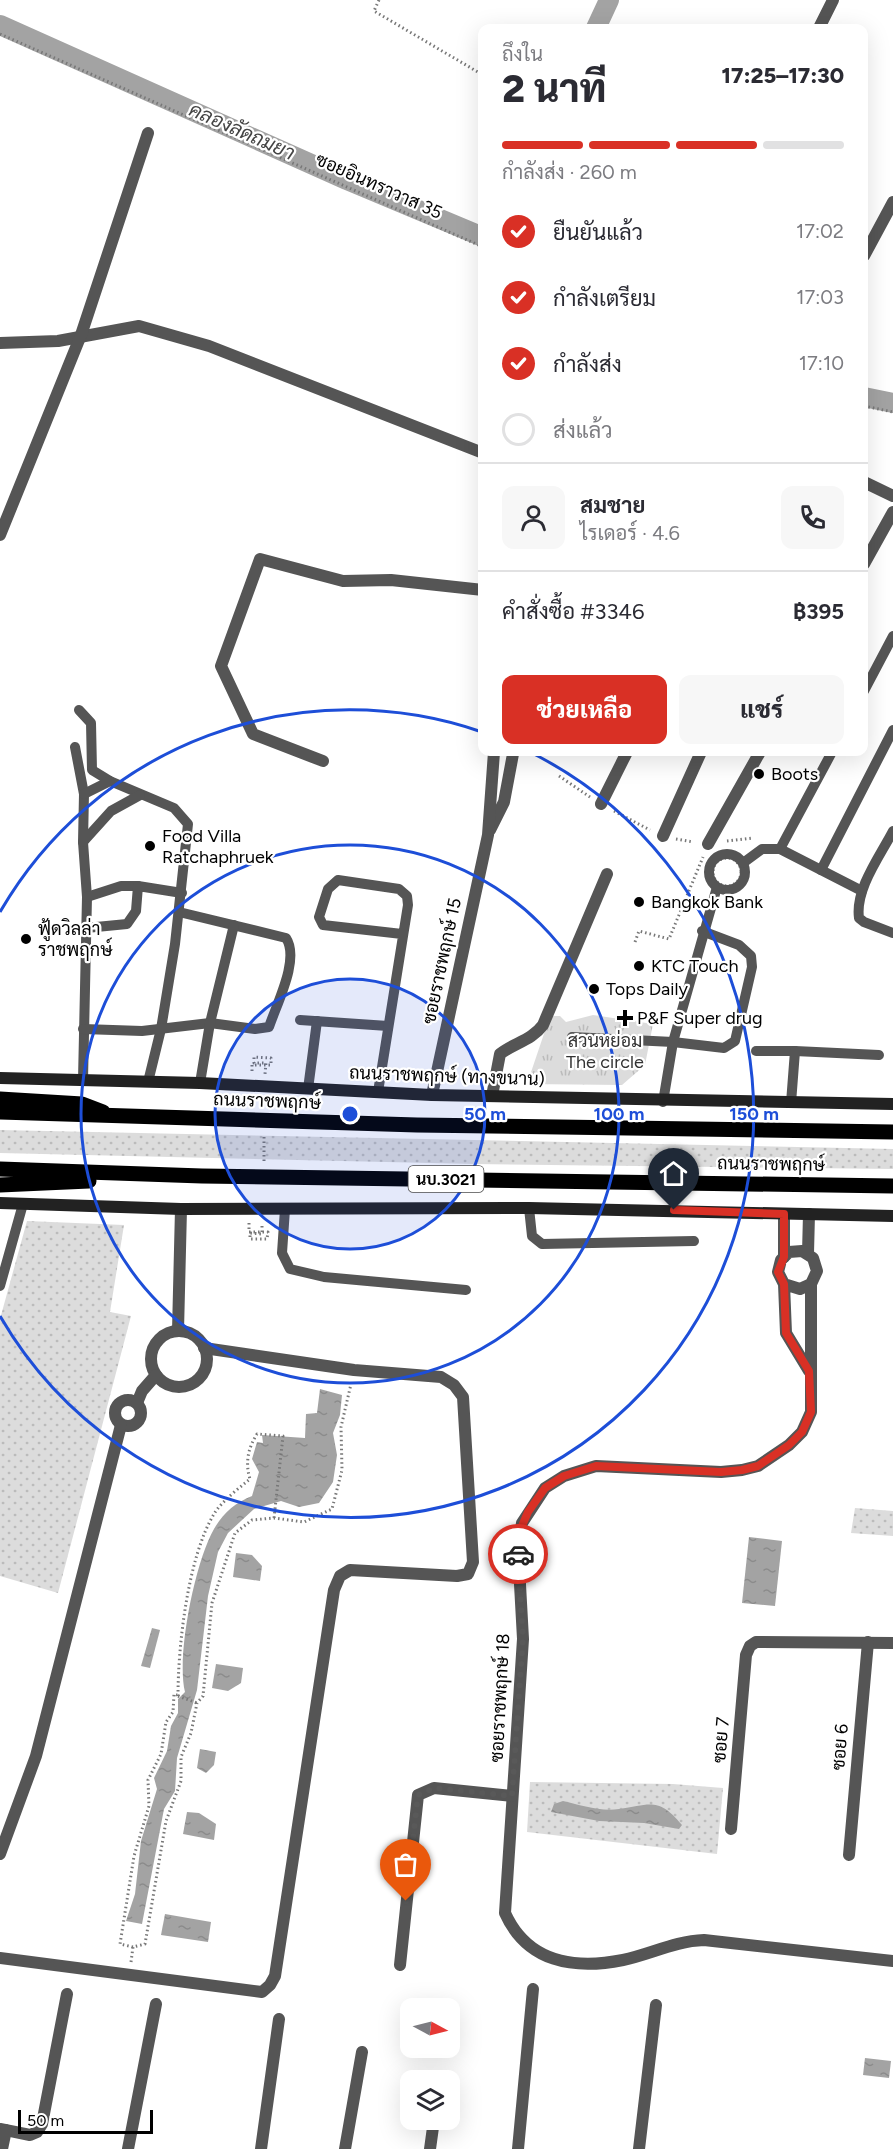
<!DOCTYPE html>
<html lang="th">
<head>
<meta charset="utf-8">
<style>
	body { margin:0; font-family:Figtree,Sarabun,sans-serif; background:#f7f7f7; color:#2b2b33; height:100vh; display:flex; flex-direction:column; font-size:22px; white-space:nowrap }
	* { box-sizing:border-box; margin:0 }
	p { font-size:20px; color:#7c7c81 }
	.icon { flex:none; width:33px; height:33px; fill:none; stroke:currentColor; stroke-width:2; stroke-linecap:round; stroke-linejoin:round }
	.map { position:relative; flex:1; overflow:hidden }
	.sheet { position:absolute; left:478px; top:24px; width:390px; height:732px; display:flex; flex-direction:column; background:#fff; border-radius:12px; box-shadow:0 6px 24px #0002 }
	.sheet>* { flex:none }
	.needle { width:39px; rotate:97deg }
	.controls { position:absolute; left:400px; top:1998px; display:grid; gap:12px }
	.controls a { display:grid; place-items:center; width:60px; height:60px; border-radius:12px; background:#fff; box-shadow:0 6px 24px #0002; font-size:30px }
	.scale { position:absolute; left:18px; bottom:15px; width:135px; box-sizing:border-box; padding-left:6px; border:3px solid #000; border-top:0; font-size:16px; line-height:21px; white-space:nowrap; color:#000; -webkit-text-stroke:4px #fff; paint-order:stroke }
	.pin { position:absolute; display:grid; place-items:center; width:51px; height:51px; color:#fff; margin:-62px -26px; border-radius:50% 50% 50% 0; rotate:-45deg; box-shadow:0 0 6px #0007 }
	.pin .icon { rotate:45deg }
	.courier { position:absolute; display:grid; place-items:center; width:60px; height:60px; margin:-30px; border:4px solid #d93025; border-radius:50%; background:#fff; color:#222; box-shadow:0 2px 8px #0007 }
	.summary em { font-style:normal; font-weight:800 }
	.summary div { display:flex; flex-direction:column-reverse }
	.summary { display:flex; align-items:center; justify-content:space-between; height:102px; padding:0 24px }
	h1 { font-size:39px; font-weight:800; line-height:45px }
	.bar { display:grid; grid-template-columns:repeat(4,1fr); gap:9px 6px; align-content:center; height:72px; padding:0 24px }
	.bar i { height:8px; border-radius:4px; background:#e1e1e2 }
	.bar .active { background:#d93025 }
	.bar p { grid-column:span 4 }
	.line { display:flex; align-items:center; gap:15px; padding:0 24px; border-top:2px solid #e1e1e2 }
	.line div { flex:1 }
	.round { display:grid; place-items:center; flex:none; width:63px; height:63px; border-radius:12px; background:#f7f7f7 }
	ol { padding:0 24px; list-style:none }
	li { display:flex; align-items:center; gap:18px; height:66px }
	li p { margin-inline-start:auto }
	li .icon { padding:6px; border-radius:50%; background:#d93025; color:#fff; stroke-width:4 }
	li:last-child { color:#7c7c81 }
	li i { width:33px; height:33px; border:3px solid #e1e1e2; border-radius:50% }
	.primary-button { display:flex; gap:12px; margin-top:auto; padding:12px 24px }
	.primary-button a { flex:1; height:69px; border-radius:12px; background:#d93025; color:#fff; font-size:24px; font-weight:800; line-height:69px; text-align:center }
	.primary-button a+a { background:#f7f7f7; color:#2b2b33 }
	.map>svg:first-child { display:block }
	.grass { fill:url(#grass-dots) }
	.park { fill:url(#park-tufts) }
	.water { fill:url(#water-ripples) }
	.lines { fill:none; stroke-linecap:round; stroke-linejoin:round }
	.canal { stroke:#a3a3a3; stroke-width:20 }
	.path { stroke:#777; stroke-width:3; stroke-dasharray:1.5 3; stroke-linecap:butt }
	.lane { stroke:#555; stroke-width:10 }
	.street { stroke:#555; stroke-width:12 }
	.secondary { stroke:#222; stroke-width:12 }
	.primary { stroke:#000; stroke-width:15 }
	.done { stroke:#595959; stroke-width:6; stroke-dasharray:0 10.8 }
	.route { stroke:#d93025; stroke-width:8 }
	.ring { fill:none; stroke:#1d4ed8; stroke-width:3 }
	.poi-dot { fill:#000; stroke:#fff; stroke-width:2 }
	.labels { text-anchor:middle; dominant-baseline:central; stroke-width:4.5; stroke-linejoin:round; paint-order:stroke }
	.shield { fill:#fff; stroke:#4c4c4c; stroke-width:1.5 }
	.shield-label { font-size:16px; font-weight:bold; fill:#000 }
	.street-label { font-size:18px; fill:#000; stroke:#fff }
	.poi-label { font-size:18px; fill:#000; stroke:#fff; text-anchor:start }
	.park-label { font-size:18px; fill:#333; stroke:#fff }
	.water-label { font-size:20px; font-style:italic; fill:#444; stroke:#fff }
	.centre { fill:#1d4ed8; stroke:#fff; stroke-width:3 }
	.ring-label { font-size:18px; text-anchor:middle; font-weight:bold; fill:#1d4ed8; stroke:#fff; stroke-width:4.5; stroke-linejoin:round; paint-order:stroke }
</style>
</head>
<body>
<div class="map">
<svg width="893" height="2149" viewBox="0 0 893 2149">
	<defs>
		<pattern id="grass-dots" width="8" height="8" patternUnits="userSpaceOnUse" patternTransform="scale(1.5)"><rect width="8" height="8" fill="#dcdcdc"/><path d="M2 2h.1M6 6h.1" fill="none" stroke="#bbb" stroke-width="1.8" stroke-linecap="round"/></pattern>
		<pattern id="park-tufts" width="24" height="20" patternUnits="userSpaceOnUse" patternTransform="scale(1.5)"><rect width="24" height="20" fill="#dcdcdc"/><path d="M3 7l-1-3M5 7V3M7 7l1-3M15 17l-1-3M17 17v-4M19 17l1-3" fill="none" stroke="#bbb"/></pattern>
		<pattern id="water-ripples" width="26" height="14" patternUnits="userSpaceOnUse" patternTransform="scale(1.5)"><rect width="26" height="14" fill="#a3a3a3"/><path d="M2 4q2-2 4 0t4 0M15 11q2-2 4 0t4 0" fill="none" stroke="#8b8b8b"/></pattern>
	</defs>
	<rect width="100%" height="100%" fill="#fff"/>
	<g class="grass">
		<polygon points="0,1130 893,1149 893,1169 475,1164 0,1153"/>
		<polygon points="27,1221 124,1225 110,1312 131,1316 58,1593 0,1576 0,1319"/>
		<polygon points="855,1508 893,1511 893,1536 851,1533"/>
		<polygon points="530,1782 673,1784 723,1788 717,1854 527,1832"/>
	</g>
	<polygon class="park" points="593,1015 653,1024 645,1065 622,1085 527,1084 550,1016 560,1016 566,1022"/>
	<g class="water">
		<path d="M320 1389 342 1395 340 1415 333 1433 337 1455 333 1482 319 1503 299 1507 281 1501 254 1509 228 1533 218 1552 208 1596 197 1690 177 1758 175 1791 164 1809 142 1924 126 1921 135 1894 141 1841 157 1789 154 1778 167 1751 171 1726 178 1713V1699L185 1692C176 1656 195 1562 214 1529 223 1513 235 1503 252 1496L259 1472 252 1459 257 1442 263 1443 262 1435 305 1438 306 1414 317 1413Z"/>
		<polygon points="749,1537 782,1541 775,1606 742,1603"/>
		<polygon points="236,1553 252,1555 262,1566 260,1581 233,1577"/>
		<polygon points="152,1628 160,1630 150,1668 141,1666"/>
		<polygon points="216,1664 243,1668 241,1683 228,1691 212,1688"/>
		<polygon points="200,1749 216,1752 214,1765 206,1773 197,1768"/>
		<path d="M563 1801C580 1805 601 1812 619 1809 651 1804 659 1797 682 1825L679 1829 644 1823 599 1821 551 1812 554 1804Z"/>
		<polygon points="187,1812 199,1813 216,1824 214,1840 183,1834"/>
		<polygon points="165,1914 211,1922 208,1942 161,1935"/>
		<polygon points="865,2058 891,2061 889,2078 863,2075"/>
	</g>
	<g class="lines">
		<g class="canal">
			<polyline points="0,25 347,180 483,237"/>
			<polyline points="596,28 609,0"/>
			<polyline points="864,397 893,403"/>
		</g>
		<g class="path">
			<polyline points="379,0 374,11 483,75"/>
			<polyline points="0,34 483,247"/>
			<polyline points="864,406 893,412"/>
			<polyline points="559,776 590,797"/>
			<polyline points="614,811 650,830"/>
			<polyline points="676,839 693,842"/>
			<polyline points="727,841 753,838"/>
			<circle cx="727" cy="872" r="14"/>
			<polyline points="635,942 639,931 669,939 703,857"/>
			<polyline points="252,1071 252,1065 271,1065 271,1058 254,1057 254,1063 266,1063 265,1074"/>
			<polyline points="264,1161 264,1137"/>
			<polyline points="249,1223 249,1232 268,1232 267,1239 250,1239 250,1233 262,1234 262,1224"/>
			<path d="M178 1696C178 1645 188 1557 214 1514 222 1501 238 1489 250 1479 245 1463 248 1448 257 1434L283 1436 274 1518"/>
			<polyline points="178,1696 197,1703"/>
			<polyline points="133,1947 120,1944 134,1856 149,1806 148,1780 161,1754 166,1722 173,1712 174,1694 177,1695"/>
			<polyline points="131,1962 133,1947 145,1944 166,1821 181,1781 181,1757 191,1733 197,1703 203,1696 212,1603 235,1533 252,1520 274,1518 304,1522 332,1509 342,1470 341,1427 351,1384"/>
		</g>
		<g class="lane">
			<polyline points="864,691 893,636"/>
			<polyline points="79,710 91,723 92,770 110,781 174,808 188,824 175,944 161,1029 148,1082"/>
			<polyline points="75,747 84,794 83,842 87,897 83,1080"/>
			<polyline points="84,794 110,781"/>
			<path d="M893 831C880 856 855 889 859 918L864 922 893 933"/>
			<polyline points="83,842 111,811 140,795"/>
			<polyline points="780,849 832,752"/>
			<circle cx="727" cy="872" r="18"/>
			<polyline points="743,863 762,849 780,849 862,891"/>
			<polyline points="821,870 893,730"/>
			<polyline points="87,897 121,886 138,886"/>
			<polyline points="86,928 127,924 136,911 138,886 182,893"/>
			<polyline points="300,1020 388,1026"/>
			<path d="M83 1029 142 1031 210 1023 255 1029 269 1027C277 1003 300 959 286 938L179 912"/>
			<polyline points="572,1037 673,1042 724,1048 735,1041 752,967 751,956 739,945 702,931"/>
			<polyline points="756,1051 795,1051"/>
			<polyline points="200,1083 210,1023 234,925"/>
			<polyline points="308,1089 317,1021"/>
			<polyline points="378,1092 408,905 407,896 399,889 338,880 328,889 319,917 323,925 402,934"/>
			<polyline points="663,1102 673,1042 717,887"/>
			<polyline points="791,1103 795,1051 879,1055"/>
			<polyline points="529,1208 532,1236 542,1244 694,1241"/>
			<polyline points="285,1209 282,1253 290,1269 324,1277 466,1290"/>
			<polyline points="0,1286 23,1204"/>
		</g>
		<g class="street">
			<polyline points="819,28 833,0"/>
			<polyline points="864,256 893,202"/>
			<polyline points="0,343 58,341 139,326 209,346 483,453"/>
			<polyline points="864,482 893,496"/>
			<polyline points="0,535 81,335 148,133"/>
			<polyline points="864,564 893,512"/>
			<polyline points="323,761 253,734 221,666 260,559 343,581 391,580 483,590"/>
			<polyline points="601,804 627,752"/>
			<polyline points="490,830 504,802 513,754"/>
			<polyline points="663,836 701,752"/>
			<polyline points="708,844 760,752"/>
			<polyline points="432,1095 488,835 494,752"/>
			<path d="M492 1096 500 1054C514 1043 532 1040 543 1025L607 874"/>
			<polyline points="784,1214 784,1257"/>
			<polyline points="808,1253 809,1214"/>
			<polyline points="784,1284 800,1289 811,1284 817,1271 813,1258 802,1251 789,1252 781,1260 778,1272 784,1284 786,1333 809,1371"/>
			<path d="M811 1284V1412L802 1432 789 1445 758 1466 742 1470 721 1472 596 1466 564 1476 545 1488 522 1523 518 1548 523 1639 505 1913C527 1962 573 1970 623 1960 651 1954 675 1941 704 1940L893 1961"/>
			<polyline points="178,1331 181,1209"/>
			<circle cx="179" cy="1359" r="28"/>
			<circle cx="128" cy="1413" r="13"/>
			<polyline points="137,1403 142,1391 156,1375"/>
			<polyline points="731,1829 746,1655 750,1646 756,1642 893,1643"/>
			<polyline points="0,1854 36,1756 121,1425"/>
			<polyline points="849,1855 868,1642"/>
			<polyline points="0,1958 262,1992 270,1985 275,1976 334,1590 340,1576 350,1570 457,1576 468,1574 473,1562 463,1397 454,1385 441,1377 354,1370 204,1348"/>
			<polyline points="400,1965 418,1795 434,1788 512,1796"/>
			<polyline points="0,2129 30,2135 37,2132 42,2124 67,1994"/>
			<polyline points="2,2149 6,2130"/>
			<polyline points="128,2149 156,2004"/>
			<polyline points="261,2149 279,2019"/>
			<polyline points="345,2149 362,2052"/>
			<polyline points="430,2149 434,2120"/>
			<polyline points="518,2149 533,1989"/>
			<polyline points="639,2149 656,2005"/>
		</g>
		<g class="secondary">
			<polyline points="0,1078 200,1083 432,1095 893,1104"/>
			<polyline points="0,1203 181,1209 529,1208 893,1216"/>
		</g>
		<g class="primary">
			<polyline points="0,1099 82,1104 103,1112"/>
			<polyline points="0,1112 417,1125 893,1132"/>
			<polyline points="0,1169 202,1176 893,1186"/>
			<polyline points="0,1185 89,1181"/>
		</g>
	</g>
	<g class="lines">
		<polyline class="done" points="406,1901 418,1795 434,1788 512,1796 523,1639 518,1554"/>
		<polyline class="route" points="518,1554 519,1533 528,1512 545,1488 564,1476 596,1466 721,1472 742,1470 758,1466 789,1445 802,1432 811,1412 809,1371 786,1333 784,1284 778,1272 784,1257 784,1214 674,1210"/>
	</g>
	<circle cx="350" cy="1114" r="135" fill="#1d4ed8" fill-opacity=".12"/>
	<g class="ring">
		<circle cx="350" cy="1114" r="135"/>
		<circle cx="350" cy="1114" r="269"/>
		<path d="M0 912A404 404 0 0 1 482 732M530 752A404 404 0 1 1 0 1316"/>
	</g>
	<g class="poi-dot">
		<circle cx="759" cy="774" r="6"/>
		<circle cx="150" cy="846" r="6"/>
		<circle cx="639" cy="902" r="6"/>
		<circle cx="26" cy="939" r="6"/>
		<circle cx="639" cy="966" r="6"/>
		<circle cx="594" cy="989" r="6"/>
		<path d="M622 1009h6v6h6v6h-6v6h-6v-6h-6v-6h6z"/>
	</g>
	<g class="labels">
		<rect class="shield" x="408.5" y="1166" width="75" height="26" rx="4.5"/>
		<g class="shield-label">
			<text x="446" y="1179">นบ.3021</text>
		</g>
		<g class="street-label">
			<text transform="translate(379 186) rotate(24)">ซอยอินทราวาส 35</text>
			<text transform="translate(442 961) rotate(-78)">ซอยราชพฤกษ์ 15</text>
			<text transform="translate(447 1076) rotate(2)">ถนนราชพฤกษ์ (ทางขนาน)</text>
			<text transform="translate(267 1101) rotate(2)">ถนนราชพฤกษ์</text>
			<text transform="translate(771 1164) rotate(1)">ถนนราชพฤกษ์</text>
			<text transform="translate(500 1698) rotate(-87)">ซอยราชพฤกษ์ 18</text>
			<text transform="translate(721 1740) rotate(-85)">ซอย 7</text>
			<text transform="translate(840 1747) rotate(-85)">ซอย 6</text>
		</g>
		<g class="poi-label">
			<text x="771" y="774">Boots</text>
			<text x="162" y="836">Food Villa<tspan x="162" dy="21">Ratchaphruek</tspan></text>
			<text x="651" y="902">Bangkok Bank</text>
			<text x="38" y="929">ฟู้ดวิลล่า<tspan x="38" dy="21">ราชพฤกษ์</tspan></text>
			<text x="651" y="966">KTC Touch</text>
			<text x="606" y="989">Tops Daily</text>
			<text x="637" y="1018">P&amp;F Super drug</text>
		</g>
		<g class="park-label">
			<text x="605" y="1041">สวนหย่อม<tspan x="605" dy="21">The circle</tspan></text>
		</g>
		<g class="water-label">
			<text transform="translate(242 131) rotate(24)">คลองลัดถมยา</text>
		</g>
	</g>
	<circle cx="350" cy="1114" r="9" class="centre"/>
	<g class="ring-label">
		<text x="485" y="1120">50 m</text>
		<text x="619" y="1120">100 m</text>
		<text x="754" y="1120">150 m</text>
	</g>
</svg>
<div class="controls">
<a><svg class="needle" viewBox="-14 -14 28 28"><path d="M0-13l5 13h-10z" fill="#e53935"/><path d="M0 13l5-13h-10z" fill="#7c7c81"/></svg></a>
<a><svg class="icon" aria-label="layers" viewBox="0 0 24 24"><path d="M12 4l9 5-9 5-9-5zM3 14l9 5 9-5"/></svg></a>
</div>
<div class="scale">50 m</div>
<div class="pin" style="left:406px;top:1901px;background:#ea580c"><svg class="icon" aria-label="bag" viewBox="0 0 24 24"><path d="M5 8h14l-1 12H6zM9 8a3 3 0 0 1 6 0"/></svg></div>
<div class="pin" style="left:674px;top:1210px;background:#1f2937"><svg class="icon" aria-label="home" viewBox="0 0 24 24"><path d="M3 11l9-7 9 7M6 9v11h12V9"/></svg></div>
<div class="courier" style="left:518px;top:1554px"><svg class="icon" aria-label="car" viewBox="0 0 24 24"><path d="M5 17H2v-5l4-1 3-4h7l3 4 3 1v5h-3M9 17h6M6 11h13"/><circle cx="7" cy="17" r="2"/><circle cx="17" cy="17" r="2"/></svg></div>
<section class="sheet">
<div class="summary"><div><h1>2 นาที</h1><p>ถึงใน</p></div><em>17:25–17:30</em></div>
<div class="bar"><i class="active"></i><i class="active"></i><i class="active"></i><i></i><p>กำลังส่ง · 260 m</p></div>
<ol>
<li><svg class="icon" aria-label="check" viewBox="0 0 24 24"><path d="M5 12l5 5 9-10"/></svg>ยืนยันแล้ว<p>17:02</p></li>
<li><svg class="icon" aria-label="check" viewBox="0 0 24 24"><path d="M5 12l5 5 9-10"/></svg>กำลังเตรียม<p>17:03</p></li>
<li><svg class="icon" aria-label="check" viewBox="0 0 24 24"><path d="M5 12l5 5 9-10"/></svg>กำลังส่ง<p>17:10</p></li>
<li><i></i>ส่งแล้ว</li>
</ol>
<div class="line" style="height:108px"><a class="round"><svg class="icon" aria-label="person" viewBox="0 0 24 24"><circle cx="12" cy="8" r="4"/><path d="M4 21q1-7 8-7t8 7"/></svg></a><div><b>สมชาย</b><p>ไรเดอร์ · 4.6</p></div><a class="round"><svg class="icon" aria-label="phone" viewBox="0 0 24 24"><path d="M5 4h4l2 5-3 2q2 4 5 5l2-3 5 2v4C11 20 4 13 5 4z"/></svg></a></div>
<div class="line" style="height:78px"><div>คำสั่งซื้อ #3346</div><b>฿395</b></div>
<div class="primary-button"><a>ช่วยเหลือ</a><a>แชร์</a></div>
</section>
</div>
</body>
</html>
